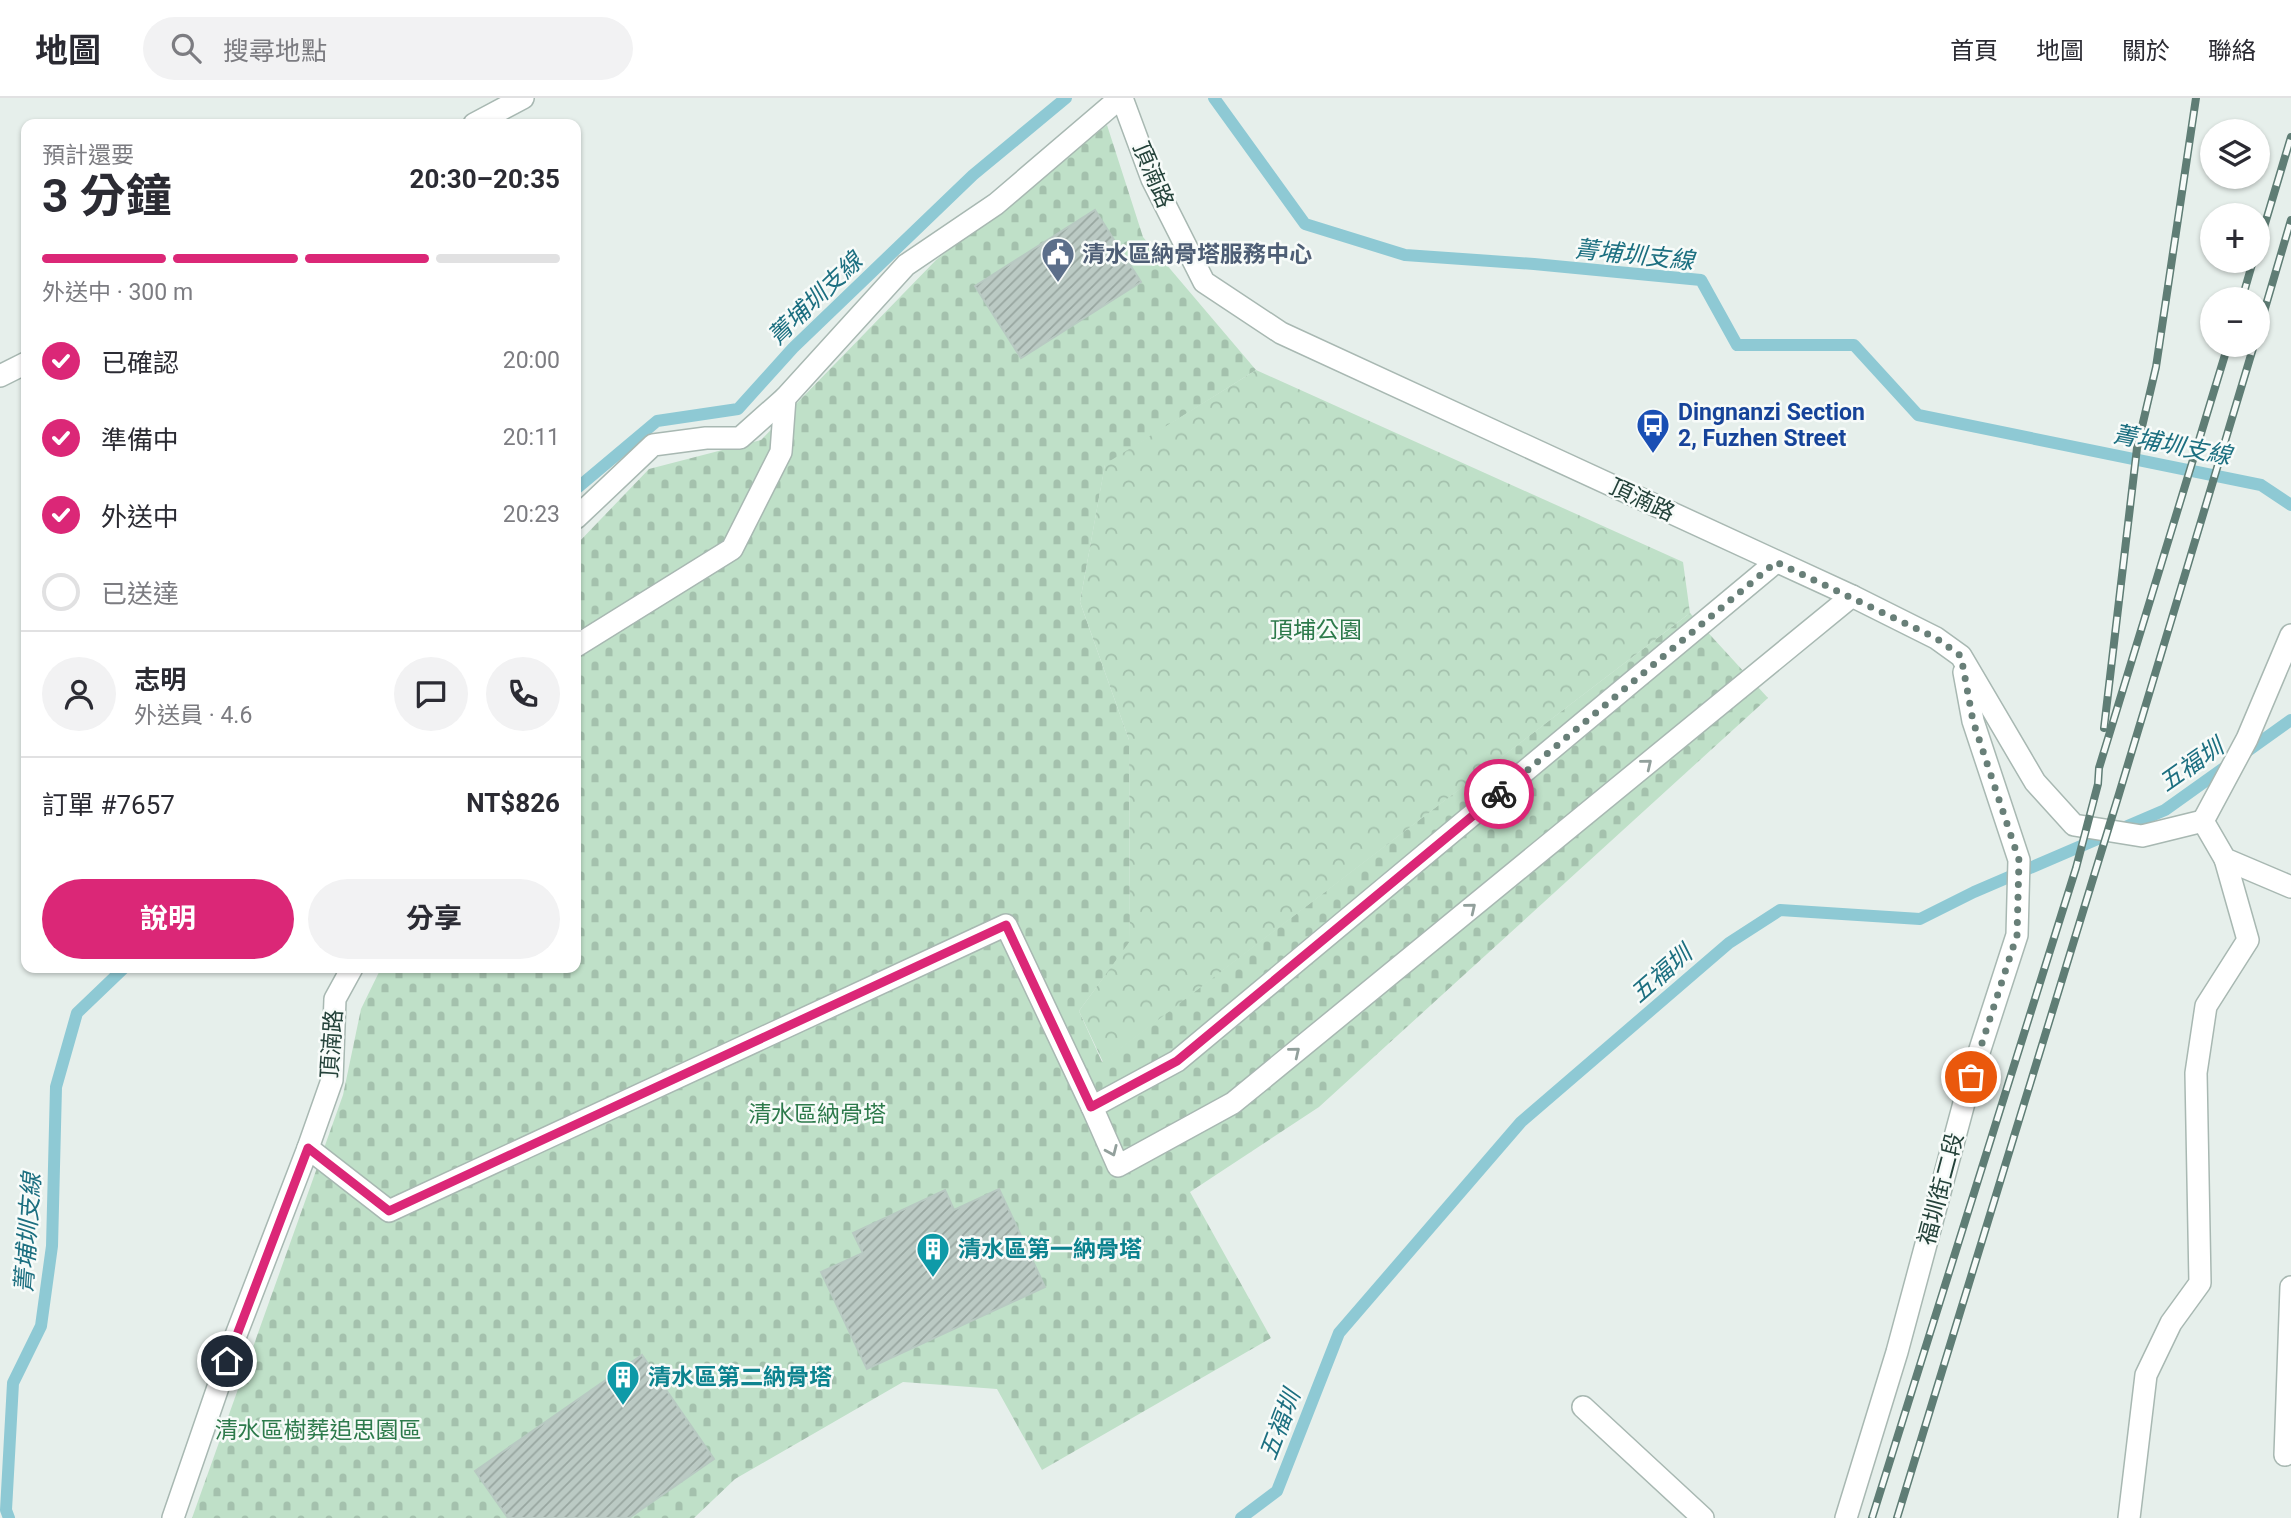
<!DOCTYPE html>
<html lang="zh-TW">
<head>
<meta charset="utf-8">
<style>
	body { margin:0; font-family:Roboto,"Noto Sans TC",sans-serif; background:#f2f2f3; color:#2b2b33; height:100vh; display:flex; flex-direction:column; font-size:26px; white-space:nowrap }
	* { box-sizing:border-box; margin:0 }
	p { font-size:23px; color:#7c7c81 }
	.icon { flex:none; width:38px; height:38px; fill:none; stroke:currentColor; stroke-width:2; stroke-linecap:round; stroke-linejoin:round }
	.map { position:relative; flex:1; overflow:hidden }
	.details { position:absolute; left:21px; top:21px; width:560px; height:854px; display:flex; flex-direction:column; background:#fff; border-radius:14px; box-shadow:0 2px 5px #0004 }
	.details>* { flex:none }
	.tools { position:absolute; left:2200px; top:21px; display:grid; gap:14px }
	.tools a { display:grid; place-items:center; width:70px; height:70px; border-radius:50%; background:#fff; box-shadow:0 2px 5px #0004; font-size:35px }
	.pin { position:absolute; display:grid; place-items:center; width:60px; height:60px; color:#fff; margin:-30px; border:4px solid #fff; border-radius:50%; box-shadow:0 2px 7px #0007 }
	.courier { position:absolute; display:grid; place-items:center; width:70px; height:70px; margin:-35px; border:5px solid #db2777; border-radius:50%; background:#fff; color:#222; box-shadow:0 2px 9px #0007 }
	.head em { font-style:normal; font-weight:700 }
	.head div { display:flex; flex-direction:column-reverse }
	.head { display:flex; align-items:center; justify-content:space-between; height:119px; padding:0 21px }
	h1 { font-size:46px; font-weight:700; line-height:52px }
	.bar { display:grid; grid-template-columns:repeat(4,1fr); gap:10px 7px; align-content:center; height:84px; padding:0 21px }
	.bar i { height:9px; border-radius:5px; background:#e1e1e2 }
	.bar .current { background:#db2777 }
	.bar p { grid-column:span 4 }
	.line { display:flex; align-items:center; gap:18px; padding:0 21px; border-top:2px solid #e1e1e2 }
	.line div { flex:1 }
	.round { display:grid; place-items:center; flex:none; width:74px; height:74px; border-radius:37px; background:#f2f2f3 }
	ol { padding:0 21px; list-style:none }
	li { display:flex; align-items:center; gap:21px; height:77px }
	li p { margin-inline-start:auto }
	li .icon { padding:7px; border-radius:50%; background:#db2777; color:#fff; stroke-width:4 }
	li:last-child { color:#7c7c81 }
	li i { width:38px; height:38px; border:4px solid #e1e1e2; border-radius:50% }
	.action { display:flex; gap:14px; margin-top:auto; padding:14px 21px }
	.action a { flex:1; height:80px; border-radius:42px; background:#db2777; color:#fff; font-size:28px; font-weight:700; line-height:80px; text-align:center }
	.action a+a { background:#f2f2f3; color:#2b2b33 }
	header { display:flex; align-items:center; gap:42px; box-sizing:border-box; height:98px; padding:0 35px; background:#fff; border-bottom:2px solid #e1e1e2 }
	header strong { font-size:33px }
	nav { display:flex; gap:38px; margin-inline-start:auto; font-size:24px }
	.search { width:490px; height:63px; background:#f2f2f3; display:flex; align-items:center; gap:18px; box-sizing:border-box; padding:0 24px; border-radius:38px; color:#7c7c81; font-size:26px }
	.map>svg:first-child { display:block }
	.cemetery { fill:url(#cemetery-stones) }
	.park { fill:url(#park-crowns) }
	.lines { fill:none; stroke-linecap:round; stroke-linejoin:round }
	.stream { stroke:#8ec9d4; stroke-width:12 }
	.building { fill:url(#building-hatch); stroke:#b8c9c2; stroke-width:2 }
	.minor-casing { stroke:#a8b8b2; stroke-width:24 }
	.minor { stroke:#fff; stroke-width:21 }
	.rail-casing { stroke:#5f7d75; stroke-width:8 }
	.rail { stroke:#f7fbf9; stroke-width:5; stroke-dasharray:16; stroke-linecap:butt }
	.oneway { stroke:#92a09c }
	.done { stroke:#687f78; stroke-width:7; stroke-dasharray:0 12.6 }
	.route { stroke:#db2777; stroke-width:9 }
	.labels { text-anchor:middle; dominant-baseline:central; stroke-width:5; stroke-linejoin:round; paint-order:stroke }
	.street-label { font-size:23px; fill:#24423a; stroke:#f7fbf9 }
	.service-label { font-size:23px; font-weight:bold; fill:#4e5e75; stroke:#f7fbf9; text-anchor:start }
	.transit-label { font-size:23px; font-weight:bold; fill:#164399; stroke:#f7fbf9; text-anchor:start }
	.park-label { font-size:23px; fill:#2d7a4b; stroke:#f7fbf9 }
	.culture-label { font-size:23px; font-weight:bold; fill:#0d838f; stroke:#f7fbf9; text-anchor:start }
	.water-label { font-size:24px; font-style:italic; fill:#1c6f80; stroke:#f7fbf9 }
</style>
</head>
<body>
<header>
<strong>地圖</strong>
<div class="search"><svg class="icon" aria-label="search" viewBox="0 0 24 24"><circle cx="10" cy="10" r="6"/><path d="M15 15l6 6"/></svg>搜尋地點</div>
<nav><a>首頁</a><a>地圖</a><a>關於</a><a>聯絡</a></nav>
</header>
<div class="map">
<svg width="2291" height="1420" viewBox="0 0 2291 1420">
	<defs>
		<pattern id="cemetery-stones" width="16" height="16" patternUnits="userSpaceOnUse" patternTransform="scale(1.75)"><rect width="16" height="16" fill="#bfe0c8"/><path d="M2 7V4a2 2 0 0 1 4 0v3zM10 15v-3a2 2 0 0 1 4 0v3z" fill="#a4c1ad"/></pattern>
		<pattern id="park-crowns" width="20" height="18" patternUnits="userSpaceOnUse" patternTransform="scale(1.75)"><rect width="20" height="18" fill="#bfe0c8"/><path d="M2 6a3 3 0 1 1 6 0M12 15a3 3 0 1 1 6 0" fill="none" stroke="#a4c1ad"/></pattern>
		<pattern id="building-hatch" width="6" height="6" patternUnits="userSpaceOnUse" patternTransform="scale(1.75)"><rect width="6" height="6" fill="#bbcac4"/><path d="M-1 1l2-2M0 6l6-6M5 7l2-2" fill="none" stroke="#98a6a0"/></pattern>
	</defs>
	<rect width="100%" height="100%" fill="#e6efeb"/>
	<polygon class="cemetery" points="1107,27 1143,139 1256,272 1105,367 1080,504 1129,642 1130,844 1079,913 1102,964 1690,515 1768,600 1319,1009 1190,1094 1271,1240 1042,1372 997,1291 903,1284 735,1381 694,1420 192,1420 343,997 361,911 381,870 576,870 576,447 649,371 761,342 936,162"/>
	<polygon class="park" points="1256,272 1683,464 1690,515 1103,964 1079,913 1130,843 1129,642 1080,504 1105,366"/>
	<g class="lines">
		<g class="stream">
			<polyline points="1214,0 1305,126 1405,157 1534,166 1701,182 1737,247 1854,247 1918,317 2261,387 2291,407"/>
			<polyline points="576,391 657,323 738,311 793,250 973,77 1066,0"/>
			<polyline points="9,1420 6,1412 13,1285 41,1228 52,1148 56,989 77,915 124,870"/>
			<polyline points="1241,1420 1277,1393 1339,1235 1521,1024 1729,845 1780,812 1920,821 1974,794 2165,712 2291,622"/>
		</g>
	</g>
	<g class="building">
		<polygon points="1095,112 1141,184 1021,260 975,188"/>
		<polygon points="999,1091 1045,1189 867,1271 821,1174 863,1155 853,1135 945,1092 954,1112"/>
		<polygon points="642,1257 714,1361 629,1420 508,1420 475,1373"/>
	</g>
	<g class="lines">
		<defs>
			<g id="minor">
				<polyline points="1122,0 1152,81 1204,184 1281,235 1852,498 1936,540 1961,558 2035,684 2074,727 2142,738 2203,723"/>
				<polyline points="474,26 523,0"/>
				<polyline points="0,278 26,265"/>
				<polyline points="576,420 653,347 706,340 740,340 785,300 906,167 996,106 1120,0"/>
				<polyline points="1776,464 1177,963 1092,1009 1118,1068 1233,1005 1852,498"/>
				<polyline points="576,548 732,451 781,354 785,300"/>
				<polyline points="2203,723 2247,641 2291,537"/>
				<polyline points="2203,723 2225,761 2291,789"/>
				<polyline points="308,1050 389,1113 1006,827 1092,1009"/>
				<polyline points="1583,1309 1703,1420"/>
				<polyline points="2285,1357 2291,1189"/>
				<polyline points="173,1420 236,1237 308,1050 332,982 335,901 352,870"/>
				<polyline points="1846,1420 1897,1254 1971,979 2017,837 2019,762 1973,623 1964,574"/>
				<polyline points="2129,1420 2146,1277 2171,1225 2200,1185 2196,975 2206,908 2248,842 2225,761"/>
			</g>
		</defs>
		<use href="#minor" class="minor-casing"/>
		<use href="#minor" class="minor"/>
		<defs>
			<g id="rail">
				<polyline points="2258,149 2291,39"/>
				<polyline points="2242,201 2253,163"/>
				<polyline points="2258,234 2291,122"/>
				<polyline points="2104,630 2137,350 2156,269 2196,0"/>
				<polyline points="1872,1420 2076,770 2098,686 2099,670 2228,247"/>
				<polyline points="1897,1420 2119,696 2254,247"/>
			</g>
		</defs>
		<use href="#rail" class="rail-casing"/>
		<use href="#rail" class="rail"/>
	</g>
	<defs><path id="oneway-chevron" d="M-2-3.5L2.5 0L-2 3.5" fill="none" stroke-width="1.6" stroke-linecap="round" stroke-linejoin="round" transform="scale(1.75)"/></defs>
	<g class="oneway">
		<use href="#oneway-chevron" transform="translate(1647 666) rotate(-39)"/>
		<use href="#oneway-chevron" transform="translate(1471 810) rotate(-39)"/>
		<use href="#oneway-chevron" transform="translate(1295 954) rotate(-39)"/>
		<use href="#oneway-chevron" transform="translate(1112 1053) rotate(66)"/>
	</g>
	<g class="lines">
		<polyline class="done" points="1499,696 1776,464 1936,540 1961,558 1973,623 2019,762 2017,837 1971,979"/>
		<polyline class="route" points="227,1263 308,1050 389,1113 1006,827 1091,1009 1177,963 1499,696"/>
	</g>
	<defs>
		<symbol id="civic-pin" viewBox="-11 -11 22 30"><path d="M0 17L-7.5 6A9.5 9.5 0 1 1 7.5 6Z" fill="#5c6f8a" stroke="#f7fbf9"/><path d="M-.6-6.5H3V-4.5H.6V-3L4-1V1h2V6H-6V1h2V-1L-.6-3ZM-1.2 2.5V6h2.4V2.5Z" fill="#fff"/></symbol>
		<symbol id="bus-pin" viewBox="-11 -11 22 30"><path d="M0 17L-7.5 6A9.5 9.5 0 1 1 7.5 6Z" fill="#1a4fb4" stroke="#f7fbf9"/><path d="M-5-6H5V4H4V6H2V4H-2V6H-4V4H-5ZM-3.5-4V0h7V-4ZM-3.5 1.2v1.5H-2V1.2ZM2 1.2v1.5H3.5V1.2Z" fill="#fff"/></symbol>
		<symbol id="building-pin" viewBox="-11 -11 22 30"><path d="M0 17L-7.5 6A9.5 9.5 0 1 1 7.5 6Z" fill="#0f9aa8" stroke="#f7fbf9"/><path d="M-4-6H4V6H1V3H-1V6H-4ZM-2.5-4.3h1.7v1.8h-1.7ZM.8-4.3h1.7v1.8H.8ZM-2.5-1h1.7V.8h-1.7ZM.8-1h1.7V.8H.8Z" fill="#fff"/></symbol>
	</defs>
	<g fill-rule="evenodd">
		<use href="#civic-pin" x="1039" y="137" width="38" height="52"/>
		<use href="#bus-pin" x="1634" y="308" width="38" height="52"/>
		<use href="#building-pin" x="914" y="1132" width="38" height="52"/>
		<use href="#building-pin" x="604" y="1260" width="38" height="52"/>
	</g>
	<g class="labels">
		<g class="street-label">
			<text transform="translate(1153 77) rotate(67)">頂湳路</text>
			<text transform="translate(1642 402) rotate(25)">頂湳路</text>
			<text transform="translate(332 946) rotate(-86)">頂湳路</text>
			<text transform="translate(1941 1091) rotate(-75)">福圳街二段</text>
		</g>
		<g class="service-label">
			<text x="1082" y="156">清水區納骨塔服務中心</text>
		</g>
		<g class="transit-label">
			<text x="1678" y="314">Dingnanzi Section<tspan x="1678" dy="26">2, Fuzhen Street</tspan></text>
		</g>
		<g class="park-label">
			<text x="1316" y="532">頂埔公園</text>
			<text x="817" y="1016">清水區納骨塔</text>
			<text x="318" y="1332">清水區樹葬追思園區</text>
		</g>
		<g class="culture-label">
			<text x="958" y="1151">清水區第一納骨塔</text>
			<text x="648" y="1279">清水區第二納骨塔</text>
		</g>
		<g class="water-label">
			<text transform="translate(1634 157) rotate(6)">菁埔圳支線</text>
			<text transform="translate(815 201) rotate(-44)">菁埔圳支線</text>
			<text transform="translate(2172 347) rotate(11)">菁埔圳支線</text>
			<text transform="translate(2191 667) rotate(-35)">五福圳</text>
			<text transform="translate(1661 876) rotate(-41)">五福圳</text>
			<text transform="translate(28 1135) rotate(-86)">菁埔圳支線</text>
			<text transform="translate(1280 1327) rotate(-69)">五福圳</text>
		</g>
	</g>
</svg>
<div class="tools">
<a><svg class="icon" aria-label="layers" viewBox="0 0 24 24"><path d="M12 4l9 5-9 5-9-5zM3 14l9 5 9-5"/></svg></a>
<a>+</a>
<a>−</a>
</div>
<div class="pin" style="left:1971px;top:979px;background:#ea580c"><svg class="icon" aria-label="bag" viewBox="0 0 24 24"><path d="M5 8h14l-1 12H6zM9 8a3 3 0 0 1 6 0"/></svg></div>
<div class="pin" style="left:227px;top:1263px;background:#1f2937"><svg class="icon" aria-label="home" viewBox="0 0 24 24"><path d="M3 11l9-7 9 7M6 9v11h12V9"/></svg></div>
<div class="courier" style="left:1499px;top:696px"><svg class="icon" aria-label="bike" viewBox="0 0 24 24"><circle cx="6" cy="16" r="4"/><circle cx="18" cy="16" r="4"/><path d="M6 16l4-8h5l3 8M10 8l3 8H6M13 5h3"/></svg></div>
<section class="details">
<div class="head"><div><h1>3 分鐘</h1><p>預計還要</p></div><em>20:30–20:35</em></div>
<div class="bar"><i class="current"></i><i class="current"></i><i class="current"></i><i></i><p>外送中 · 300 m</p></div>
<ol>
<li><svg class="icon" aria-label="check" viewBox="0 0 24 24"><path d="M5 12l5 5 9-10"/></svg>已確認<p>20:00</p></li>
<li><svg class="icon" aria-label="check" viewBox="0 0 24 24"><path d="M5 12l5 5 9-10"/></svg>準備中<p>20:11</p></li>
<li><svg class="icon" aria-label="check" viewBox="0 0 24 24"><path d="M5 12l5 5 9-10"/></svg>外送中<p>20:23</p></li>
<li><i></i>已送達</li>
</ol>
<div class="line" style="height:126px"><a class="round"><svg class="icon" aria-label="person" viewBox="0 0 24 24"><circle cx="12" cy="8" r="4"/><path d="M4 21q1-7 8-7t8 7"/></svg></a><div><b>志明</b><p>外送員 · 4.6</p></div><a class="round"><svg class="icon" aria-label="chat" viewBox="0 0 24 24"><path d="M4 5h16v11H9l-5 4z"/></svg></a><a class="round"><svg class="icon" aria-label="phone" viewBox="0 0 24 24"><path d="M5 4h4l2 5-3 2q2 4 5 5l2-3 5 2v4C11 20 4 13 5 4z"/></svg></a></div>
<div class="line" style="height:91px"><div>訂單 #7657</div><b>NT$826</b></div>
<div class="action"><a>說明</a><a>分享</a></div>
</section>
</div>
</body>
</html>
